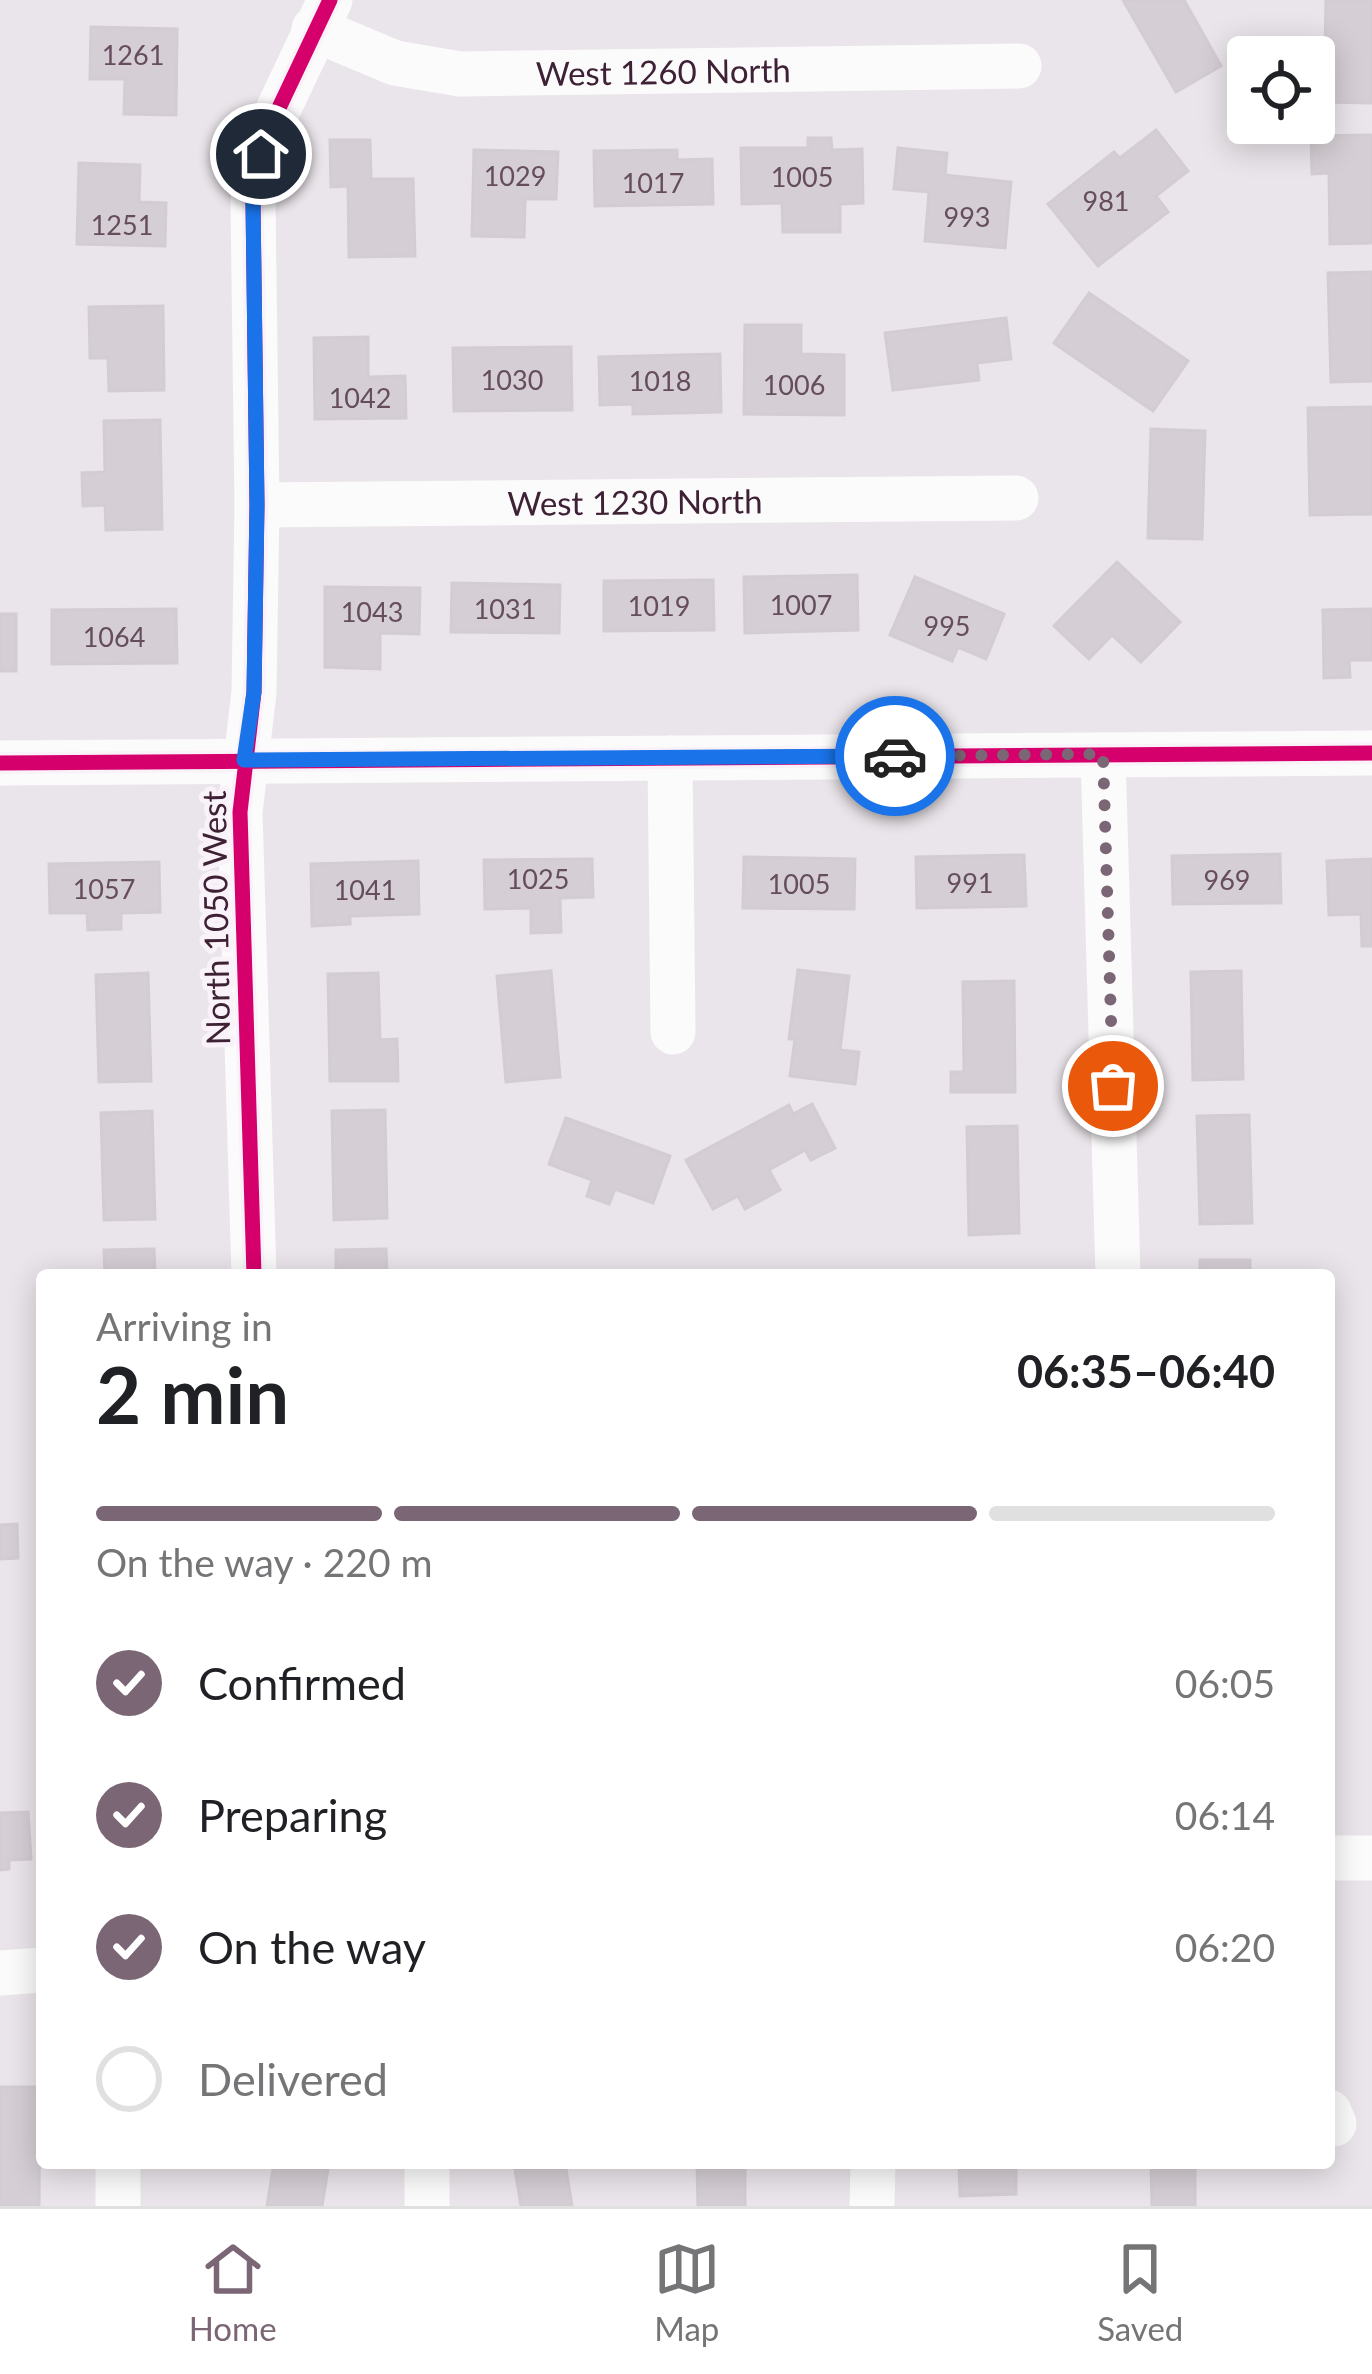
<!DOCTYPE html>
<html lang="en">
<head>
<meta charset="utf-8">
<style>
	body { margin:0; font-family:Lato,sans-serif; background:#f2f2f2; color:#202124; height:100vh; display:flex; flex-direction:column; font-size:45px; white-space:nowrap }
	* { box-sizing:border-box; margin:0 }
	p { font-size:39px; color:#757577 }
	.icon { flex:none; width:66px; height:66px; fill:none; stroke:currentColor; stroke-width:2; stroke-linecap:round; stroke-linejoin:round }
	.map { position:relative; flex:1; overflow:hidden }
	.sheet { position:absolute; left:36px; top:1269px; width:1299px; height:900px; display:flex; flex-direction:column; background:#fff; border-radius:12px; box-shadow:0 6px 30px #0003 }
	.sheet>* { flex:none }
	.controls { position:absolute; left:1227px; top:36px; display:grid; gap:24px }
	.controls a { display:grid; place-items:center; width:108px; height:108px; border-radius:12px; background:#fff; box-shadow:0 6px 30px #0003; font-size:60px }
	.pin { position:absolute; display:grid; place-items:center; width:102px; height:102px; color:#fff; margin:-51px; border:6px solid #fff; border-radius:50%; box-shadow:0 3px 12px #0007 }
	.courier { position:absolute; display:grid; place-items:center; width:120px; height:120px; margin:-60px; border:9px solid #1a73e8; border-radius:50%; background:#fff; color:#222; box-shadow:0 3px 15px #0007 }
	.overview em { font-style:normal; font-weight:700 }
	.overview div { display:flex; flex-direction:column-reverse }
	.overview { display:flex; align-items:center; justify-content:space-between; height:204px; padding:0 60px }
	h1 { font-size:78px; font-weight:700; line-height:90px }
	.bar { display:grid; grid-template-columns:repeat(4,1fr); gap:18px 12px; align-content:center; height:144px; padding:0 60px }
	.bar i { height:15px; border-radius:9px; background:#e0e0e0 }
	.bar .on { background:#7b6675 }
	.bar p { grid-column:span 4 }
	ol { padding:0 60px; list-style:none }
	li { display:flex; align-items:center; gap:36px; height:132px }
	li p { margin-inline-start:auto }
	li .icon { padding:12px; border-radius:50%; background:#7b6675; color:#fff; stroke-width:4 }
	li:last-child { color:#757577 }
	li i { width:66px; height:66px; border:6px solid #e0e0e0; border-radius:50% }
	.tab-bar { display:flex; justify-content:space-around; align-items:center; height:168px; border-top:3px solid #e0e0e0; background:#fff; font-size:33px; color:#757577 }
	.tab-bar a { display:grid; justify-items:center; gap:6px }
	.tab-bar .on { color:#7b6675 }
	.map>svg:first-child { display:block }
	.building { fill:#d5ced4; stroke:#d3cdd3; stroke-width:3 }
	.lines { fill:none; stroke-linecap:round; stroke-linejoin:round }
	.minor { stroke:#fcfbfc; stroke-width:45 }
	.cycleway-casing { stroke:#f9f3f9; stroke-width:22 }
	.cycleway { stroke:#d6006c; stroke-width:15 }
	.done { stroke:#7b6675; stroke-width:12; stroke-dasharray:0 21.6 }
	.route { stroke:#1a73e8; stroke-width:15 }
	.labels { text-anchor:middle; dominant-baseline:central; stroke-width:10; stroke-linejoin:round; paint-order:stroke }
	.number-label { font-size:27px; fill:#654d5e }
	.street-label { font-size:33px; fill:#3f2136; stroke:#f9f3f9 }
</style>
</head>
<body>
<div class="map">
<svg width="1372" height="2206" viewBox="0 0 1372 2206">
	<rect width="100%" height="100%" fill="#eae5ea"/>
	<g class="building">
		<polygon points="1123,0 1184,0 1221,66 1176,92"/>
		<polygon points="1326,0 1372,0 1372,103 1324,102"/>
		<polygon points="91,27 177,29 176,115 124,114 125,79 90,79"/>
		<polygon points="1156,130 1188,171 1156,196 1168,212 1098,266 1048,204 1114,152 1120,158"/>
		<polygon points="1372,135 1372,243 1330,244 1329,173 1312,174 1311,136"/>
		<polygon points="808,138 831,138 832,150 862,149 863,203 840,204 840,232 783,232 782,203 742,204 741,148 808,148"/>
		<polygon points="330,140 370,140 371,179 413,179 415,256 349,257 348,186 331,187"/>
		<polygon points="898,148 947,153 945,175 1011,182 1005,248 925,241 929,192 894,189"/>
		<polygon points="474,150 558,152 556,199 525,199 524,237 472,236"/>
		<polygon points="677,150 677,160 712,159 713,204 595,206 594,151"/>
		<polygon points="79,163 140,165 139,202 166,203 165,246 77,244"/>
		<polygon points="1372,272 1372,381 1331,382 1328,273"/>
		<polygon points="1089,293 1188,361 1153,411 1054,343"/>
		<polygon points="163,306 164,390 109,391 108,358 90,358 89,307"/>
		<polygon points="1006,318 1011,359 977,363 979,380 893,390 885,333"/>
		<polygon points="745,325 801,325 801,354 844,355 844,415 744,414"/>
		<polygon points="368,337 368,377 405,376 406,418 315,419 314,338"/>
		<polygon points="571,347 572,410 454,411 453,348"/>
		<polygon points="720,354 721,412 633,414 633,404 600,405 599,357"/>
		<polygon points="1372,407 1372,514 1310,515 1308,408"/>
		<polygon points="160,420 162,529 106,530 105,505 83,506 82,473 105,472 104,421"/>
		<polygon points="1151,429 1205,431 1202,539 1148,538"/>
		<polygon points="1117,562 1180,622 1141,662 1112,635 1089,659 1054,626"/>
		<polygon points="857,575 858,630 745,633 744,577"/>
		<polygon points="915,577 1004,614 986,659 958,647 952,661 890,635"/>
		<polygon points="713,580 714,630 604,631 604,581"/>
		<polygon points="452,583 560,585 559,633 451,632"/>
		<polygon points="325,587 420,588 419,634 380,633 380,669 325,667"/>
		<polygon points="176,609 177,663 52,664 52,610"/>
		<polygon points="1372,609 1372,660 1349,660 1350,677 1324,678 1323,610"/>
		<rect x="0" y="614" width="16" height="57"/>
		<polygon points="1280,854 1281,903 1173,904 1172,856"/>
		<polygon points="1024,855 1026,906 917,908 916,857"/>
		<polygon points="744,857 855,859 854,909 743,908"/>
		<polygon points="592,859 593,897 560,898 561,932 531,933 531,908 485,909 484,860"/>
		<polygon points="1372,859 1372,946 1362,946 1361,914 1329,915 1327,861"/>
		<polygon points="418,861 419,914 350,916 350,924 312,926 311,864"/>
		<polygon points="159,862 160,912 121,913 121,929 88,930 87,913 50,913 49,864"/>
		<polygon points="798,970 849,976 840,1050 859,1052 855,1084 790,1076 795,1039 789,1039"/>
		<polygon points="551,971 560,1077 506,1082 497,976"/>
		<polygon points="1241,971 1243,1079 1193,1080 1191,972"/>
		<polygon points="148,973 151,1081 99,1082 96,975"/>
		<polygon points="378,973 380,1040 397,1039 398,1081 330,1081 328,974"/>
		<polygon points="1014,981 1015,1092 951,1092 951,1072 964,1072 963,982"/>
		<polygon points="812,1104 835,1148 811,1160 805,1150 769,1170 780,1190 745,1209 738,1196 713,1209 686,1160 789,1105 793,1114"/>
		<polygon points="385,1110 387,1218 334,1220 332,1111"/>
		<polygon points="152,1111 155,1219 104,1220 101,1113"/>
		<polygon points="1249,1115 1252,1223 1200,1224 1197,1116"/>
		<polygon points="566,1118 670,1156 653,1203 615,1189 609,1204 587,1196 592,1180 549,1164"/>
		<polygon points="1017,1126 1019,1233 969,1235 967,1127"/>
		<polygon points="154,1249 155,1275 105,1275 104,1250"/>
		<polygon points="386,1249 387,1275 336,1275 336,1250"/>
		<rect x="1200" y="1260" width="50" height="15"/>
		<polygon points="17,1524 18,1558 0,1559 0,1525"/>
		<polygon points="28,1812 31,1859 9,1860 9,1869 0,1870 0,1813"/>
		<polygon points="0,2087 40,2087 39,2206 0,2206"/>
		<polygon points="274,2163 329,2163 322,2206 267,2206"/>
		<polygon points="514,2163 565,2163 572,2206 521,2206"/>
		<polygon points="697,2163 745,2163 745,2206 698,2206"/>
		<polygon points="959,2163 1016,2163 1016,2194 960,2196"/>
		<polygon points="1151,2163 1195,2163 1195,2206 1152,2206"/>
	</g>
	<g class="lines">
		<g class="minor">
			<path id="s1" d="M314 29 395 63 460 74 1019 66"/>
			<path id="s2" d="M257 505 1016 498"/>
			<polyline points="1103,755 1118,1275"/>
			<polyline points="670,758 673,1032"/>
			<polyline points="0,763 1372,753"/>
			<polyline points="254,1275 240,812 254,692 257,505 253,202 261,153 278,110 330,0"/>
			<polyline points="1329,1858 1372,1858"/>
			<polyline points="0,1973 42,1970"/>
			<polyline points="1329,2112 1334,2124"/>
			<polyline points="118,2163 118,2206"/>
			<polyline points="427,2163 427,2206"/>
			<polyline points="872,2206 873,2163"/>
		</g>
		<defs>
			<g id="cycleway">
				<polyline points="0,763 1372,753"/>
				<polyline points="254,1275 240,812 254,692 257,505 253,202 261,153 278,110 330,0"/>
			</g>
		</defs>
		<use href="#cycleway" class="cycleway-casing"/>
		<use href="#cycleway" class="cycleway"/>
	</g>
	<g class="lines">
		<polyline class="done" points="895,756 1103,754 1113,1086"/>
		<polyline class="route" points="261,154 253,202 257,505 254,692 244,760 895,756"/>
	</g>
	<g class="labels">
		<g class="number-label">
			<text x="133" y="54">1261</text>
			<text x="515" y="175">1029</text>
			<text x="802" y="176">1005</text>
			<text x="653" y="182">1017</text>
			<text x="1106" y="200">981</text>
			<text x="967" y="216">993</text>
			<text x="122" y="224">1251</text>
			<text x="512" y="379">1030</text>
			<text x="660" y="380">1018</text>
			<text x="794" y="384">1006</text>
			<text x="360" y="397">1042</text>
			<text x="801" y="604">1007</text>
			<text x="659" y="605">1019</text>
			<text x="505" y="608">1031</text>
			<text x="372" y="611">1043</text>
			<text x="947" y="625">995</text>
			<text x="114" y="636">1064</text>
			<text x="538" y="878">1025</text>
			<text x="1227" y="879">969</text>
			<text x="970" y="882">991</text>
			<text x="799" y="883">1005</text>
			<text x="104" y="888">1057</text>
			<text x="365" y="889">1041</text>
		</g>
		<g class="street-label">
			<text stroke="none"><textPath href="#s1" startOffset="357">West 1260 North</textPath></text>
			<text stroke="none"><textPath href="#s2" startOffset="378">West 1230 North</textPath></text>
			<text transform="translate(215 918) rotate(-91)">North 1050 West</text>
		</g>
	</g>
</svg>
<div class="controls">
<a><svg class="icon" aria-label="locate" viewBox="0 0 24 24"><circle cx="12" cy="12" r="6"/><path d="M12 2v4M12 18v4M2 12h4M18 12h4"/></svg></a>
</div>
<div class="pin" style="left:1113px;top:1086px;background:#ea580c"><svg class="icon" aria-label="bag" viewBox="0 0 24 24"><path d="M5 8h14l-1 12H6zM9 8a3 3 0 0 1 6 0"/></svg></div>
<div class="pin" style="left:261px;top:154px;background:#1f2937"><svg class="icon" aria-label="home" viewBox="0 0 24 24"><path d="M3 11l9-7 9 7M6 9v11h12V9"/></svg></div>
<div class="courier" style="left:895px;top:756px"><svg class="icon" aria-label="car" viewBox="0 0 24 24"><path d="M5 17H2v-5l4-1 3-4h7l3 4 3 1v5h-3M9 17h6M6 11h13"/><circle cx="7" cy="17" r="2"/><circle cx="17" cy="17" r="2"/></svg></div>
<section class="sheet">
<div class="overview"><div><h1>2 min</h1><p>Arriving in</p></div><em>06:35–06:40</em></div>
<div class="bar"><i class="on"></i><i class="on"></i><i class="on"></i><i></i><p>On the way · 220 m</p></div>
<ol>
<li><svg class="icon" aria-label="check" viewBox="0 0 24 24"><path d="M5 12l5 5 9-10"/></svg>Confirmed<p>06:05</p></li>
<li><svg class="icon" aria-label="check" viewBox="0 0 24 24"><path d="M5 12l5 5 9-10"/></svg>Preparing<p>06:14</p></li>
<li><svg class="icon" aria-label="check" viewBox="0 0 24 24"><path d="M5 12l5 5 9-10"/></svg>On the way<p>06:20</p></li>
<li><i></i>Delivered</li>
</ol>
</section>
</div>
<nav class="tab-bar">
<a class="on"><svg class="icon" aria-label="home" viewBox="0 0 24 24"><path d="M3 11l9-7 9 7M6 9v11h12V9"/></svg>Home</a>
<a><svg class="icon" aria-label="map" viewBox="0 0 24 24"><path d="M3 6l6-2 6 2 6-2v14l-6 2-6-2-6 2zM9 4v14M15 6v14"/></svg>Map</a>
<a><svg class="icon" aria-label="saved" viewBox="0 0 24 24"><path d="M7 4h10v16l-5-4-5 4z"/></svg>Saved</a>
</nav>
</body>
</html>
